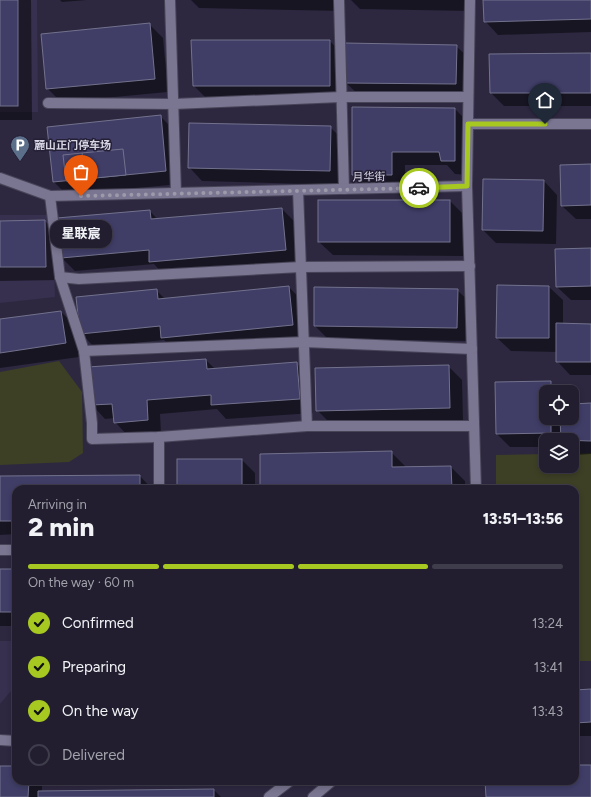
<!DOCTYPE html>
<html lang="en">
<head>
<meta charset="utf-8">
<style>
	body { margin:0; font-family:Figtree,"Noto Sans SC",sans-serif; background:#2a2738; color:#f1f3f6; height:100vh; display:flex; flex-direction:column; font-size:15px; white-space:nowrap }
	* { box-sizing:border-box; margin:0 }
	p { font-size:13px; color:#a2a2ab }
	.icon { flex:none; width:22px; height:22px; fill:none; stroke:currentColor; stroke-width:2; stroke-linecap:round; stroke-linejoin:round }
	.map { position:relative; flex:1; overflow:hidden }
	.drawer { position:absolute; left:12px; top:485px; width:567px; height:300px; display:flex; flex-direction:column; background:#221e30; border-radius:12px; box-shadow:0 2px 6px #0003,0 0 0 1px #3f3c4c }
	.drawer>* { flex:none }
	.buttons { position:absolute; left:539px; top:385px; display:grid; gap:8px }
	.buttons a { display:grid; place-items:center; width:40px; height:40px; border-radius:8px; background:#221e30; box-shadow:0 2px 6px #0003,0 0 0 1px #3f3c4c; font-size:20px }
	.pin { position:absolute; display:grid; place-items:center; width:34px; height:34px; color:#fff; margin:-41px -17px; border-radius:50% 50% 50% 0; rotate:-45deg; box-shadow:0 0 4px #0007 }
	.pin .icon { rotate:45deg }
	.courier { position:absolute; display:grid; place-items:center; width:40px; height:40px; margin:-20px; border:3px solid #a6c821; border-radius:50%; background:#fff; color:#222; box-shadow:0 1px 5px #0007 }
	.bubble { position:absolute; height:28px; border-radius:12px; background:#221e30; box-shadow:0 2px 6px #0003,0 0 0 1px #3f3c4c; font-size:13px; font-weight:800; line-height:28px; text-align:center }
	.summary em { font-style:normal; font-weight:800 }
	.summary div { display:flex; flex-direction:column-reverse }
	.summary { display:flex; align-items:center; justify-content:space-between; height:68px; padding:0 16px }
	h1 { font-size:26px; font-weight:800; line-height:30px }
	.bar { display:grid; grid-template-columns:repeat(4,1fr); gap:6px 4px; align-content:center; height:48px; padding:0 16px }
	.bar i { height:5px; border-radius:3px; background:#3f3c4c }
	.bar .on { background:#a6c821 }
	.bar p { grid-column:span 4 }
	ol { padding:0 16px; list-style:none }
	li { display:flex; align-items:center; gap:12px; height:44px }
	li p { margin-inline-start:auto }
	li .icon { padding:4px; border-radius:50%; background:#a6c821; color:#111; stroke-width:4 }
	li:last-child { color:#a2a2ab }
	li i { width:22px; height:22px; border:2px solid #3f3c4c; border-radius:50% }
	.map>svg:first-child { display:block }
	.built { fill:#37304e }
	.green { fill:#3d4025 }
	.shadow { fill:#0007 }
	.building { fill:#403d67; stroke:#72728d }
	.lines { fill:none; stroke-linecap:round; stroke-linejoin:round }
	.minor-casing { stroke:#484458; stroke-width:12 }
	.minor { stroke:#7a7590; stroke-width:10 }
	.done { stroke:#9c99ab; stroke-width:4; stroke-dasharray:0 7.2 }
	.route { stroke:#a6c821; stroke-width:5 }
	.labels { text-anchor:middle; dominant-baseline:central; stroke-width:3; stroke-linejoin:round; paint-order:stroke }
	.poi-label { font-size:11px; font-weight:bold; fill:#d8d6e5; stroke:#241f35; text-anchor:start }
	.street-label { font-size:11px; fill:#d8d6e5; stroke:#241f35 }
</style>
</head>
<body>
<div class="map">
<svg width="591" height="797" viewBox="0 0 591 797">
	<rect width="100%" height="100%" fill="#2d2840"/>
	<g class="built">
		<polygon points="0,0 37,0 38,112 0,112"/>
		<polygon points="0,215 52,215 55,297 0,303"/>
		<polygon points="0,641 16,641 16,685 0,704"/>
	</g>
	<g class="green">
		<polygon points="59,361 82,392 83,453 69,462 0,465 0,372"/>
		<polygon points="591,453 591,661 575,661 575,489 496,489 496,455 546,454 546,466 572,466 572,454"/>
	</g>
	<g class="shadow">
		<polygon points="0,0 31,0 32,120 0,120"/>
		<polygon points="60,0 87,0 62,2"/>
		<polygon points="191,0 342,0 342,11 199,8"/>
		<polygon points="351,0 469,0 470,11 360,9"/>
		<polygon points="484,0 591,0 591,32 498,35 485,21"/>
		<polygon points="150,25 163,38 168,92 61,102 47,88"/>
		<polygon points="330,41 343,55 343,99 207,99 194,86"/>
		<polygon points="456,46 470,59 469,97 360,96 346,83"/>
		<polygon points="591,54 591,106 504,106 491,93"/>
		<polygon points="455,109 469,123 468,175 455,174 447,165 405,165 405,188 366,188 353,174"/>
		<polygon points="160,116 174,130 179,184 67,195 54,182"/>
		<polygon points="330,127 344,141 343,185 202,181 189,167"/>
		<polygon points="591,165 591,219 576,219 562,206"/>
		<polygon points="544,181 557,195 556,244 496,243 483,230"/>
		<polygon points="450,201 463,214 463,256 333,255 319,242"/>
		<polygon points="282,209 295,222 299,263 164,275 154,264 75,271 62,258 59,280 0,281 0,222 45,221 60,236 150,211 158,220"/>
		<polygon points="591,249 591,300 571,300 557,287"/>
		<polygon points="498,286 549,287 563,300 563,324 591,325 591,375 570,375 557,361 557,352 511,351 497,338"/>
		<polygon points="289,287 302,301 306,338 175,351 164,340 94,347 81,333 157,291 166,300"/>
		<polygon points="457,290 471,303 470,341 328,339 315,326"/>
		<polygon points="61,312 75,325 79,357 0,368 0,321"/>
		<polygon points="206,360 216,370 297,364 310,377 313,413 226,419 217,409 160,414 161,433 128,436 115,422 115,418 105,419 92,405"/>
		<polygon points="448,366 462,380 463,421 331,424 317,410"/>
		<polygon points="550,382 560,392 546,392 546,418 572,418 572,405 591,404 591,454 576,455 572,451 572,440 546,440 546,447 510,447 497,434"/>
		<polygon points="391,452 405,466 405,468 451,467 465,481 465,489 261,489"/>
		<polygon points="242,460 255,473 255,489 178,489"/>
		<polygon points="140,476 152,489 16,489 16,534 0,535 0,477"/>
		<rect x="0" y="570" width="16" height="56"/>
		<polygon points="591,690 591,736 575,736 575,691"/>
		<polygon points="0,767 16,767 16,781 42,781 42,792 214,790 221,797 0,797"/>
	</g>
	<g class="building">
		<rect x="0" y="0" width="18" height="106"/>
		<polygon points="483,0 591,0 591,19 484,22"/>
		<polygon points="150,23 155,79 46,89 41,34"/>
		<polygon points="191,40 330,40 330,86 193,86"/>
		<polygon points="344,43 457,45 456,84 345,83"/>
		<polygon points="591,53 591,93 490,93 489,54"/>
		<polygon points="352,107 455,108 455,161 441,161 439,152 392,152 392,175 352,175"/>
		<polygon points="161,115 166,171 53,182 47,127"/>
		<polygon points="189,123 331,126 330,171 188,168"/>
		<polygon points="123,149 126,175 85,179 82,153"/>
		<polygon points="82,153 85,179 66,181 63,155"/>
		<polygon points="591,164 591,205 561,206 560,165"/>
		<polygon points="483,179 544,180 543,231 482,230"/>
		<rect x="318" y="200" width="132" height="42"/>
		<polygon points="282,208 286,250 149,262 149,250 61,258 57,218 150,210 151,219"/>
		<polygon points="45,220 46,267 0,267 0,221"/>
		<polygon points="591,248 591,286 556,287 555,249"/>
		<polygon points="497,285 549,286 549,338 496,338"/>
		<polygon points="289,286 293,325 161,338 160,326 80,334 76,297 157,289 158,299"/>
		<polygon points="314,287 458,289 457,328 314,326"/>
		<polygon points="61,311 66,343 0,353 0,319"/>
		<polygon points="556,323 591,324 591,362 556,362"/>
		<polygon points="206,359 207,369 297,362 300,399 211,405 211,395 147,400 148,420 114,423 112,404 91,405 88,367"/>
		<polygon points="449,365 450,408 316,411 315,368"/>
		<polygon points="551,381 551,392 546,392 546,418 551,418 551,433 496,434 495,382"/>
		<polygon points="591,403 591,441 561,440 560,418 572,418 572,404"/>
		<polygon points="392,451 392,467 451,466 452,489 260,489 260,454"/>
		<rect x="177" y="459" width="65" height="30"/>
		<polygon points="140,475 140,489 16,489 16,521 0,521 0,476"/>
		<rect x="0" y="569" width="16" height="43"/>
		<polygon points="591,689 591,722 575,723 575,690"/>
		<polygon points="16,696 16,717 13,717 13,699"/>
		<polygon points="575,765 591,765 591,797 486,797 485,781 575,781"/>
		<polygon points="0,766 16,766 16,781 29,781 28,797 0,797"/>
		<polygon points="214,789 214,797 38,797 38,791"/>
	</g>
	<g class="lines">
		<defs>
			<g id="minor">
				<polyline points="170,0 176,193"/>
				<polyline points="339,0 344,189"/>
				<polyline points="470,0 467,186 476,489"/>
				<polyline points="48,103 174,104 341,97 468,97"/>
				<polyline points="468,124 591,124"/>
				<polyline points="0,178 50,196 467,186"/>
				<polyline points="298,190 307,426"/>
				<polyline points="50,196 60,277 79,279 301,267 470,266"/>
				<polyline points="60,277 84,351 92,423 92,439 159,437 307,426 474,426"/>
				<polyline points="84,351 304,342 472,349"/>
				<polyline points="159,489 159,437"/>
				<polyline points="0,550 16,550"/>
				<polyline points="0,740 16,741"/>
				<polyline points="269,797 290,781"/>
				<polyline points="313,797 332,781"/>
			</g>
		</defs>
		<use href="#minor" class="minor-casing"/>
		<use href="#minor" class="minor"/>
	</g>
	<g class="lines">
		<polyline class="done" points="81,196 419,188"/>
		<polyline class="route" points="419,188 467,186 468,124 545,124"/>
	</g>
	<defs>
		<symbol id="parking-pin" viewBox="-11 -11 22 30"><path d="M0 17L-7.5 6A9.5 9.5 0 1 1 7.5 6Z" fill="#5c6f8a" stroke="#241f35"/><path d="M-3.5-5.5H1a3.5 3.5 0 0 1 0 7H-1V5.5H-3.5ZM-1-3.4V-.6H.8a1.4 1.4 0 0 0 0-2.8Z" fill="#fff"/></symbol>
	</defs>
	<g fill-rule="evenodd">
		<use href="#parking-pin" x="9" y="134" width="22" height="30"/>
	</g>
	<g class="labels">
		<g class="poi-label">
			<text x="34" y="145">麓山正门停车场</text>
		</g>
		<g class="street-label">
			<text transform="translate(369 177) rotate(-1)">月华街</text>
		</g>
	</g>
</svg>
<div class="buttons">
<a><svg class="icon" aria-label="locate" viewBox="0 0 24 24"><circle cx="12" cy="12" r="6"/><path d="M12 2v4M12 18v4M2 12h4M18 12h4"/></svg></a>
<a><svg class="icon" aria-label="layers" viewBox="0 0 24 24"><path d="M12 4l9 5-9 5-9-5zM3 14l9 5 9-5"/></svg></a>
</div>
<div class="pin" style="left:81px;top:196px;background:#ea580c"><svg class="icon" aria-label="bag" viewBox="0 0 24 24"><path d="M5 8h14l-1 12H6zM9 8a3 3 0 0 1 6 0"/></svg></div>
<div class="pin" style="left:545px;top:124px;background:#1f2937"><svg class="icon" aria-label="home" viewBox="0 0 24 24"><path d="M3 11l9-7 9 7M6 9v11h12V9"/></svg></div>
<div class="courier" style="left:419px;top:188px"><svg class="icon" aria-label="car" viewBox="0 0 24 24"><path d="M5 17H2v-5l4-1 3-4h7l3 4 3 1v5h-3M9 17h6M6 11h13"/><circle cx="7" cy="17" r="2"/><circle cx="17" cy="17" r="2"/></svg></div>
<div class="bubble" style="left:50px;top:220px;width:62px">星联宸</div>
<section class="drawer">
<div class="summary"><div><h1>2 min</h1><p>Arriving in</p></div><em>13:51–13:56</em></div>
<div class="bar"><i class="on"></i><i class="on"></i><i class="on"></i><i></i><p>On the way · 60 m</p></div>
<ol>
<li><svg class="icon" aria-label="check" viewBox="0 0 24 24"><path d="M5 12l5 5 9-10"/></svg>Confirmed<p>13:24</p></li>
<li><svg class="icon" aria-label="check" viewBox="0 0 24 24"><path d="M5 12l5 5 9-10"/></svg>Preparing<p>13:41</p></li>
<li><svg class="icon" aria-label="check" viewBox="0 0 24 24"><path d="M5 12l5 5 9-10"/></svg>On the way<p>13:43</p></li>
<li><i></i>Delivered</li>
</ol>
</section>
</div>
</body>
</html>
